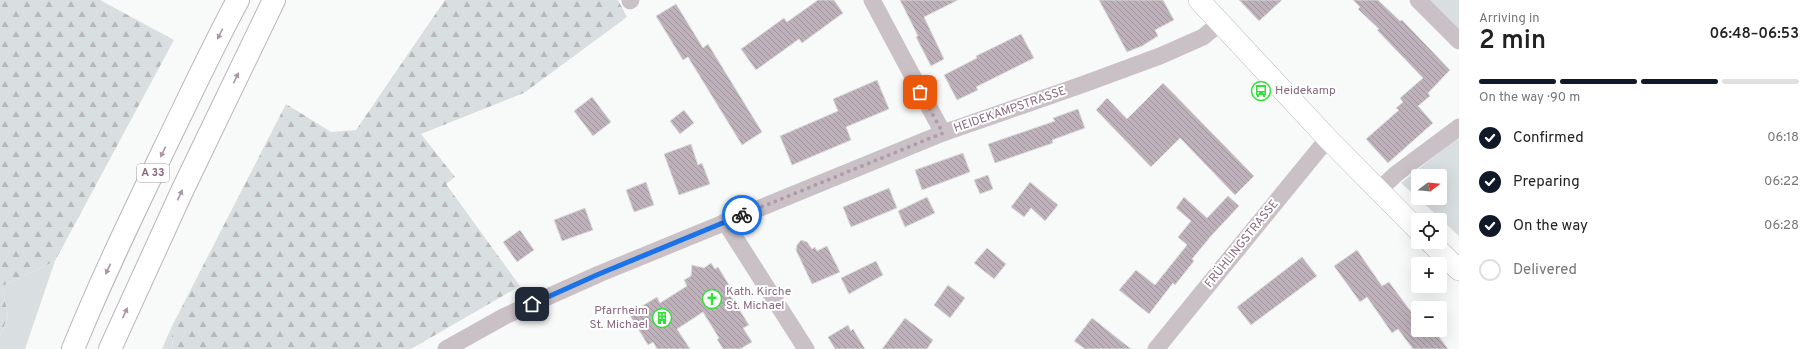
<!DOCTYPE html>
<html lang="en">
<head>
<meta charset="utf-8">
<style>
	body { margin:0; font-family:Overpass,sans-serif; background:#f6f6f6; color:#222; height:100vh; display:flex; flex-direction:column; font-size:15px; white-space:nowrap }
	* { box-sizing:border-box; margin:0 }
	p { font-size:13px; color:#767676 }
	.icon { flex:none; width:22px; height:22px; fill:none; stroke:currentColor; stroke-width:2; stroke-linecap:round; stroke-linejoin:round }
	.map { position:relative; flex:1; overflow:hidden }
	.side { display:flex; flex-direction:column; background:#fff; width:360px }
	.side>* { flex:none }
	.needle { width:26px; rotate:74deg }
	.fabs { position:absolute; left:1411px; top:169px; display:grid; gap:8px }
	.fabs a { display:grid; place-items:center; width:36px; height:36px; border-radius:4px; background:#fff; box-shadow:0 4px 16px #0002; font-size:20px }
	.pin { position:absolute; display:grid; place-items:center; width:34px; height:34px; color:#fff; margin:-17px; border-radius:8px; box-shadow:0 2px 6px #0006 }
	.courier { position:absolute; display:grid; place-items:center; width:40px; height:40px; margin:-20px; border:3px solid #1a73e8; border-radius:50%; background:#fff; color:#222; box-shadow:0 1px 5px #0007 }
	.overview em { font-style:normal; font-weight:600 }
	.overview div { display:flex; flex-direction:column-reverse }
	.overview { display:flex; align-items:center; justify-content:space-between; height:68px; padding:0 20px }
	h1 { font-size:26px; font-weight:600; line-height:30px }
	.bar { display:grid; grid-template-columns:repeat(4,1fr); gap:6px 4px; align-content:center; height:48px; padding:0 20px }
	.bar i { height:5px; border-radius:3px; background:#e0e0e0 }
	.bar .current { background:#111827 }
	.bar p { grid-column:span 4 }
	ol { padding:0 20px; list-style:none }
	li { display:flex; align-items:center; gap:12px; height:44px }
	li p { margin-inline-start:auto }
	li .icon { padding:4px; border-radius:50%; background:#111827; color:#fff; stroke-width:4 }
	li:last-child { color:#767676 }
	li i { width:22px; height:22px; border:2px solid #e0e0e0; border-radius:50% }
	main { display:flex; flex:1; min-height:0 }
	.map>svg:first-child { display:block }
	.grass { fill:#d9dee1 }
	.forest { fill:url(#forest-firs) }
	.building { fill:url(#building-back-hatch); stroke:#dadcdb }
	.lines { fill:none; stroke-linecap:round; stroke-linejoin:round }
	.major-casing { stroke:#beb5bc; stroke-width:22 }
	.highway-casing { stroke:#bdb4ba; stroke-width:24 }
	.minor { stroke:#cac1c7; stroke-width:17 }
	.major { stroke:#fff; stroke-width:21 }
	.highway { stroke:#fff; stroke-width:22 }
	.oneway { fill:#ac96a6 }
	.done { stroke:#af9caa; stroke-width:4; stroke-dasharray:0 7.2 }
	.route { stroke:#1a73e8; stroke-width:5 }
	.labels { text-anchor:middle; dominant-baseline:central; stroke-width:4; stroke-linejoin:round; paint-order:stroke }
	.shield { fill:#fff; stroke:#ac96a6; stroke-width:1 }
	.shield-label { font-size:11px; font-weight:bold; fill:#886980 }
	.poi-label { font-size:12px; fill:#886980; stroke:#fff; text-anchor:start }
	.street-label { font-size:12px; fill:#886980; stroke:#fff }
</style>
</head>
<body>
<main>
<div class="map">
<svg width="1459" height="349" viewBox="0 0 1459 349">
	<defs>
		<pattern id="forest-firs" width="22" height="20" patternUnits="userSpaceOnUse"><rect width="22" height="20" fill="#d9dee1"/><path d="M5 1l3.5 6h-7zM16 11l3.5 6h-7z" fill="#b6b8bc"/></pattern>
		<pattern id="building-back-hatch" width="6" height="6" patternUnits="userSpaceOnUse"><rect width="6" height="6" fill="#beb1bb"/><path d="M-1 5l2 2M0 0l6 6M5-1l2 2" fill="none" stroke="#a0949d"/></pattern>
	</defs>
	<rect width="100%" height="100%" fill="#f8faf9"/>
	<g class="grass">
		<polygon points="1429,0 1459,0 1459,30"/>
		<polygon points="1459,136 1459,236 1418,198 1440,198 1440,176 1418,176 1418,198 1401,183"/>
		<polygon points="55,261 25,349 0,349 0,336 8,316 2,286"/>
		<polygon points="171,328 173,349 162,349"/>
	</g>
	<g class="forest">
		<polygon points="0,0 100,0 174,40 55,261 2,286 8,316 0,336"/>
		<polygon points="445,0 618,0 627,17 524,93 421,134 455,177 446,184 520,286 411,349 173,349 171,328 286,104 331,132 356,130"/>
	</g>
	<g class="building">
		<polygon points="818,0 834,0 843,13 802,43 799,39 756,70 741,49 784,18 787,22"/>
		<polygon points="900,0 958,0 924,17 944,59 931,66 916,37 918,36"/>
		<polygon points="1099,0 1163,0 1174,20 1155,30 1158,36 1142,46 1127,52"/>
		<polygon points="1239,0 1282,0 1259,21"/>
		<polygon points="1353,0 1378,0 1400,21 1402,20 1450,70 1428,93 1430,96 1418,106 1433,123 1388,163 1366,139 1399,110 1396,108 1403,102 1400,98 1423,78 1377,30 1379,29 1358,9 1360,7"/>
		<polygon points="676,4 703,48 708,44 762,132 742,145 688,57 683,60 656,16"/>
		<polygon points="1021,34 1034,58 976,87 978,90 957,100 944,75 977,58 976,56"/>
		<polygon points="877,80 889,109 846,127 851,140 792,165 780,136 838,111 833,99"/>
		<polygon points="1163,83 1254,176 1235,195 1180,138 1151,167 1096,110 1107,98 1127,119"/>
		<polygon points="592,97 611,122 593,136 574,111"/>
		<polygon points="1078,109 1085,128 1052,140 1053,143 995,163 988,144 1055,121 1053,118"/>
		<polygon points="684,110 694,123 680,134 670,121"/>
		<polygon points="691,144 698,165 702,163 710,184 679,195 664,154"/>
		<polygon points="963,153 970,172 922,190 915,170"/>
		<polygon points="988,175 993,189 980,194 974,180"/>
		<polygon points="646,182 654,205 634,212 626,190"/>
		<polygon points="1030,182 1058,205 1045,221 1031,208 1024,217 1011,207"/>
		<polygon points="889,188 897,208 851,227 843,207"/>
		<polygon points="1228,196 1239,206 1211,236 1192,259 1194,261 1175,285 1173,283 1149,314 1119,290 1136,270 1155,285 1187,245 1178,237 1191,221 1176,208 1184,197 1207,218"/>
		<polygon points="927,197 935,213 905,227 898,211"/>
		<polygon points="585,208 593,230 562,241 554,220"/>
		<polygon points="520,230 534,250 517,262 503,242"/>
		<polygon points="801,240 807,242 812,249 815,247 817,251 827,246 840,272 812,284 796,250 797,245"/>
		<polygon points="987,248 1006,264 994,279 974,263"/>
		<polygon points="1357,250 1382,286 1389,282 1418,321 1418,330 1434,330 1448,349 1413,349 1398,329 1392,333 1367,297 1360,302 1334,266"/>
		<polygon points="1302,257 1317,276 1251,325 1237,307"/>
		<polygon points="876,261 883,275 849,294 841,278"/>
		<polygon points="711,263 715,269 718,267 731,288 727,290 749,325 743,328 752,342 740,349 723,349 717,339 719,338 703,312 677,329 690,349 657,349 653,342 648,345 629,314 657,297 660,303 687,286 684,280 691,276 692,265 704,268"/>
		<polygon points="948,285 965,298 950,318 934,305"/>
		<polygon points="905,318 933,340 927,349 882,349"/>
		<polygon points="1092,318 1131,349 1085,349 1074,341"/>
		<polygon points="848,325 851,331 853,329 865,349 835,349 828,337"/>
	</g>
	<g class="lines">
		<defs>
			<g id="major">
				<polyline points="1199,0 1329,140 1418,230"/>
				<polyline points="1430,242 1459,270"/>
			</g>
			<g id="highway">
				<path d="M73 349C101 280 133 214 165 147 189 98 212 48 238 0"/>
				<polyline points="110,349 183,189 274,0"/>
			</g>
		</defs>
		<use href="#major" class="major-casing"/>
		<use href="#highway" class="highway-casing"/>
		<g class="minor">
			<polyline points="872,0 943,133"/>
			<polyline points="1418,0 1459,41"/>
			<polyline points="630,1 631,0"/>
			<polyline points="1379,190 1396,174 1459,127"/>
			<polyline points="725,222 806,349"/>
			<polyline points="446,349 505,316 599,274 943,133 1084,84 1160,56 1203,37 1220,23"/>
			<polyline points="1156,349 1320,148 1329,140"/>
		</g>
		<use href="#major" class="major"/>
		<use href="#highway" class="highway"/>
	</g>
	<defs><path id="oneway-solid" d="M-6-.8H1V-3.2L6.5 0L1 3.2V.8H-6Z"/></defs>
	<g class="oneway">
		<use href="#oneway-solid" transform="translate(220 34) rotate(116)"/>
		<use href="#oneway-solid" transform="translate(236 78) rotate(-65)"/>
		<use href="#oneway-solid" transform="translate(163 152) rotate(116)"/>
		<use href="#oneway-solid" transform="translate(180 195) rotate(-65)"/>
		<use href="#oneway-solid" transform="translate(108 269) rotate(115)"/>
		<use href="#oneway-solid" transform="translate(125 313) rotate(-65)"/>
	</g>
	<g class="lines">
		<polyline class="done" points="742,215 943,133 920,92"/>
		<polyline class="route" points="532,304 599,274 742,215"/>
	</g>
	<defs>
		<symbol id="bus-ring" viewBox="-11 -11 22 22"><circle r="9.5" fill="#fff" stroke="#30e138" stroke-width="1.5"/><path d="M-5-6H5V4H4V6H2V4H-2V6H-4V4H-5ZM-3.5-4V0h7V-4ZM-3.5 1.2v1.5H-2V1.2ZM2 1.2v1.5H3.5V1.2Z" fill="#30e138"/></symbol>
		<symbol id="church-ring" viewBox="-11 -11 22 22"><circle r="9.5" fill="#fff" stroke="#30e138" stroke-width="1.5"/><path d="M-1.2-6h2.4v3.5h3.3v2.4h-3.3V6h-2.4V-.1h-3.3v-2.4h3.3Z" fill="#30e138"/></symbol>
		<symbol id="building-ring" viewBox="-11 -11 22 22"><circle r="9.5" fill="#fff" stroke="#30e138" stroke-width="1.5"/><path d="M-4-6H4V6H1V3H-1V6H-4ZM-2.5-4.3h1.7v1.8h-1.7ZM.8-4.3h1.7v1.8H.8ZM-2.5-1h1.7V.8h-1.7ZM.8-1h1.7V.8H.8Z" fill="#30e138"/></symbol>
	</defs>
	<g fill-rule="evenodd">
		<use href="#bus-ring" x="1250" y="80" width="22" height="22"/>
		<use href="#church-ring" x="701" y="288" width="22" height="22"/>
		<use href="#building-ring" x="651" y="307" width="22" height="22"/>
	</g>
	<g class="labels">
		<rect class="shield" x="137" y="164" width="32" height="18" rx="3"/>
		<g class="shield-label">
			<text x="153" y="173">A 33</text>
		</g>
		<g class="poi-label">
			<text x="1275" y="91">Heidekamp</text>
			<text x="726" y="292">Kath. Kirche<tspan x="726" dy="14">St. Michael</tspan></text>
			<text x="648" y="311" text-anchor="end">Pfarrheim<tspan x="648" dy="14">St. Michael</tspan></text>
		</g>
		<g class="street-label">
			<text transform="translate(1010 110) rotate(-19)">HEIDEKAMPSTRASSE</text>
			<text transform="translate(1242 244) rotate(-51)">FRÜHLINGSTRASSE</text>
		</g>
	</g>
</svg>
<div class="fabs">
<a><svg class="needle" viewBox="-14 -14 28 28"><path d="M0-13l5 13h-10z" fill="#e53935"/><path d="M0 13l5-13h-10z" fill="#767676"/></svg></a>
<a><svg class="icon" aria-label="locate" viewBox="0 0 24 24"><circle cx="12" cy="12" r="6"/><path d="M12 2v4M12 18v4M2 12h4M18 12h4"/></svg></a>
<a>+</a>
<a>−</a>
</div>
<div class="pin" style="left:920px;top:92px;background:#ea580c"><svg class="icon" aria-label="bag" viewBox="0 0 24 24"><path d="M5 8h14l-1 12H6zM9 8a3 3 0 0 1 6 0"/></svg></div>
<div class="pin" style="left:532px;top:304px;background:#1f2937"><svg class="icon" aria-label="home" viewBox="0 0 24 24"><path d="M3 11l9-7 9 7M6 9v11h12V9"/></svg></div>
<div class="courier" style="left:742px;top:215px"><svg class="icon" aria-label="bike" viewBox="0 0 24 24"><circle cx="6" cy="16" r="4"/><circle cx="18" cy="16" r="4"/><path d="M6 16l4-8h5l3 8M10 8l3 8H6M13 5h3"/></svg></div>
</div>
<section class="side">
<div class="overview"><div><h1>2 min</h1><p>Arriving in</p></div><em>06:48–06:53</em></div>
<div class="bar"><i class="current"></i><i class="current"></i><i class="current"></i><i></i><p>On the way · 90 m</p></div>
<ol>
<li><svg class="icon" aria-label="check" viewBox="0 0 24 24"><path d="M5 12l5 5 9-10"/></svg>Confirmed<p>06:18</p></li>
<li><svg class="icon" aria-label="check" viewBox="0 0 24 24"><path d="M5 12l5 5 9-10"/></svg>Preparing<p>06:22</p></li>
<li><svg class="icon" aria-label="check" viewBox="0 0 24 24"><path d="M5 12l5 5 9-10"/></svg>On the way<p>06:28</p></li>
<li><i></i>Delivered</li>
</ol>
</section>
</main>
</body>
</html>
